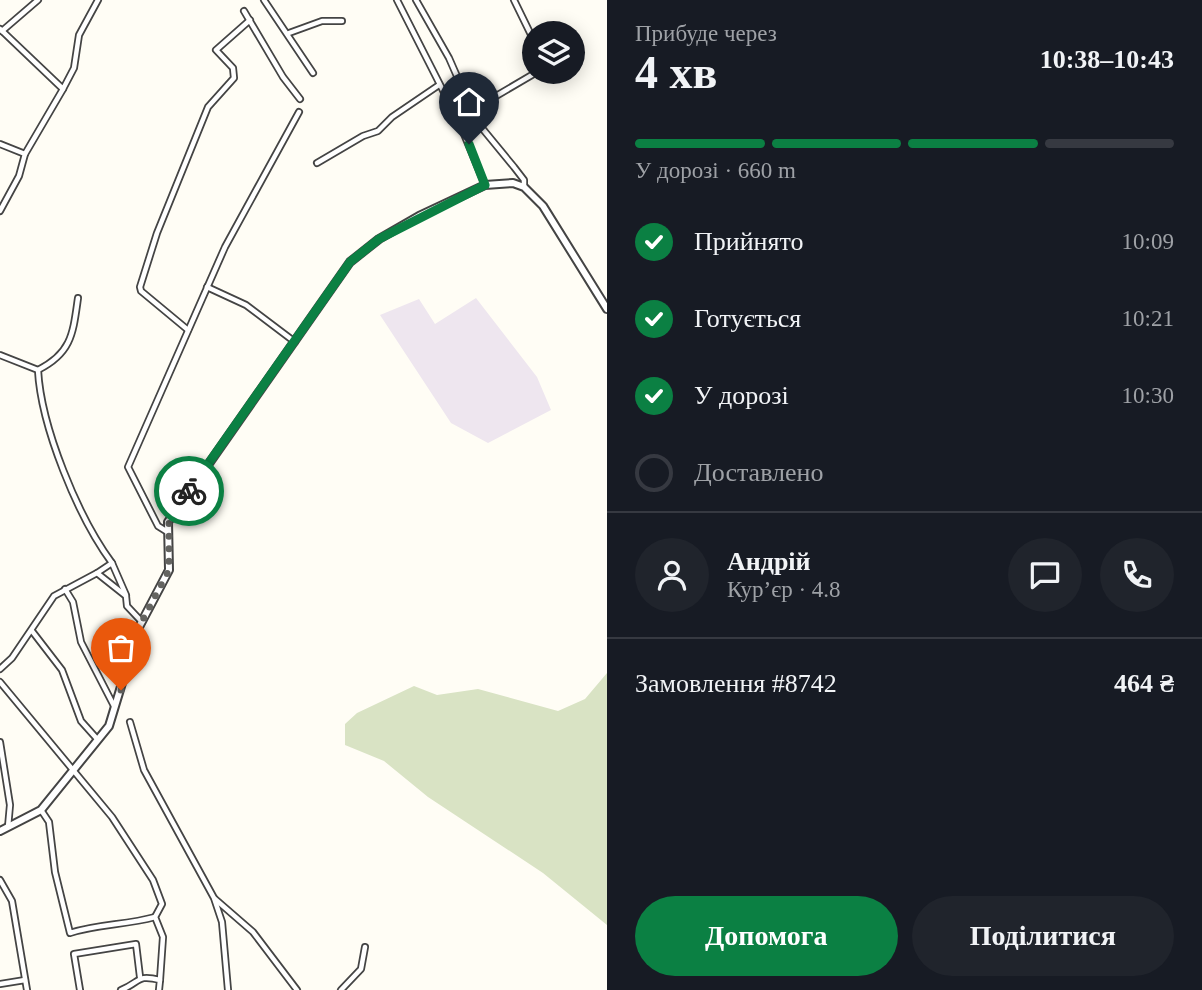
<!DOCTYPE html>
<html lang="uk">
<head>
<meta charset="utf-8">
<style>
	body { margin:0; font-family:Georgia,serif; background:#20242c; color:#f1f3f6; height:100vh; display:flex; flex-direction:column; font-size:26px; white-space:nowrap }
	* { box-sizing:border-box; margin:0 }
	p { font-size:23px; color:#9ea1a6 }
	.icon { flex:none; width:38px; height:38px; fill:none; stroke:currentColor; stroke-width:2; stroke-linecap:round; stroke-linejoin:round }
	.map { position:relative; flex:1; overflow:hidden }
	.panel { display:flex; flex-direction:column; background:#171b24; width:595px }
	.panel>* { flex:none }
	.tools { position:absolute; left:522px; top:21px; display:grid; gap:14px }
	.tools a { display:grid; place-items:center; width:63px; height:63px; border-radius:50%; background:#171b24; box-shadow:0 4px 18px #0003; font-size:35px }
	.pin { position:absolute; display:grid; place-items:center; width:60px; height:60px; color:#fff; margin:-72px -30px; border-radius:50% 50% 50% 0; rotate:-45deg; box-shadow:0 0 7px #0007 }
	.pin .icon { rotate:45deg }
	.courier { position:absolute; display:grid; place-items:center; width:70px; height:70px; margin:-35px; border:5px solid #0b8043; border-radius:50%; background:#fff; color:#222; box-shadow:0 2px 9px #0007 }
	.overview em { font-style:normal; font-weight:600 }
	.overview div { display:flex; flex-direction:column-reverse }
	.overview { display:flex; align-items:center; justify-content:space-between; height:119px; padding:0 28px }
	h1 { font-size:46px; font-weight:600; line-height:52px }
	.bar { display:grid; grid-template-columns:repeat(4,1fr); gap:10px 7px; align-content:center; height:84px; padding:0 28px }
	.bar i { height:9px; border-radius:5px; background:#363941 }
	.bar .current { background:#0b8043 }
	.bar p { grid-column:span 4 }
	.line { display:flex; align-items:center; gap:18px; padding:0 28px; border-top:2px solid #363941 }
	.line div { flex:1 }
	.round { display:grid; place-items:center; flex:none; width:74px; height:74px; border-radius:37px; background:#20242c }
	ol { padding:0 28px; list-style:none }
	li { display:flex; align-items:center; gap:21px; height:77px }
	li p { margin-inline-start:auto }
	li .icon { padding:7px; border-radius:50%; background:#0b8043; color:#fff; stroke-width:4 }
	li:last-child { color:#9ea1a6 }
	li i { width:38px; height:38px; border:4px solid #363941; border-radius:50% }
	.cta { display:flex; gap:14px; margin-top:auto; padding:14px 28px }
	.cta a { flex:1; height:80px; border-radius:42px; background:#0b8043; color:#fff; font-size:28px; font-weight:600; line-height:80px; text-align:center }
	.cta a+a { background:#20242c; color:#f1f3f6 }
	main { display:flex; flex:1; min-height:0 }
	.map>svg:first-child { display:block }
	.industrial { fill:#eee6ef }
	.cemetery { fill:#d9e3c4 }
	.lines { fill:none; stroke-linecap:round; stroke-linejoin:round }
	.minor-casing { stroke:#444; stroke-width:8 }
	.tertiary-casing { stroke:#444; stroke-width:10 }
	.minor { stroke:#fff; stroke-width:4.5 }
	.tertiary { stroke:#fff; stroke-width:6 }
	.done { stroke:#646461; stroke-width:7; stroke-dasharray:0 12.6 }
	.route { stroke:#0b8043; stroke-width:9 }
</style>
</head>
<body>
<main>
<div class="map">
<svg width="607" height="990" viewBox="0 0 607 990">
	<rect width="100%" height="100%" fill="#fffdf5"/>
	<polygon class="industrial" points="476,298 537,377 551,410 488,443 451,423 380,315 419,299 435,324"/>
	<polygon class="cemetery" points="607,673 607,925 543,873 428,797 384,761 345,745 345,724 357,713 414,686 437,695 478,689 558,711 585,699"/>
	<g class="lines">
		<defs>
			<g id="minor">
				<polyline points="264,0 313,73"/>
				<polyline points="397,0 459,122 485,185"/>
				<polyline points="416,0 449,58 477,122 514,167 524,180 524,187"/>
				<polyline points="514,0 534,41"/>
				<polyline points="244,11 283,77 300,99"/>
				<polyline points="0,29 63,89 74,68 79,35 98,0"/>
				<polyline points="2,31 38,0"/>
				<polyline points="289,33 322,21 342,21"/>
				<polyline points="453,111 461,106 479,106 537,72"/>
				<polyline points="0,144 25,154"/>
				<polyline points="317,163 363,136 378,131 392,117 439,85"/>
				<polyline points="0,211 19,176 25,154 63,89"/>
				<polyline points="207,287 246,305 295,342"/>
				<polyline points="188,330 141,291 140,287 157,233 208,107 234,78 233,68 216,50 250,20"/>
				<path d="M0 355 38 370C41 427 78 517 112 563L97 573"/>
				<path d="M38 370C72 353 73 333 78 298"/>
				<polyline points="166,531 158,526 128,467 225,247 299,112"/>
				<polyline points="112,563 126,595"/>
				<polyline points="65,589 73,602 81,642 114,706"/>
				<polyline points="32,631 62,670 81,721 98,740"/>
				<polyline points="0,669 12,658 54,596 97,573 126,596 127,606 142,622"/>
				<polyline points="0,682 112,817 153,880 162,904 155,917 163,937 160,980"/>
				<polyline points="130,722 144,770 214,898 222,922 228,990"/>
				<polyline points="0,742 10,805 8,827"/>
				<path d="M41 810 49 822 55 872 70 933C98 924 126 925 155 917"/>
				<polyline points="0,880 12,901 27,990"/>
				<polyline points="215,899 253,932 297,990"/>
				<polyline points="0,984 25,980"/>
				<polyline points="80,990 74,954 136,944 140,977"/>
				<path d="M121 990C141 982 136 974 160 980L159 990"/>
				<polyline points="341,990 361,969 365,947"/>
			</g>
			<polyline id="tertiary" points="0,831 41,810 109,726 139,627 169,570 168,522 350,262 379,239 419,216 485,185 513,183 524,187 543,206 607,309"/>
		</defs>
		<use href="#minor" class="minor-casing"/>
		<use href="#tertiary" class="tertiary-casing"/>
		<use href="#minor" class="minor"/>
		<use href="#tertiary" class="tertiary"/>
	</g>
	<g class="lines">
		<polyline class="done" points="121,690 139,627 169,570 169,522 189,491"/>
		<polyline class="route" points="189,491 350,262 379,239 485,185 469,144"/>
	</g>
</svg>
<div class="tools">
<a><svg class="icon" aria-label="layers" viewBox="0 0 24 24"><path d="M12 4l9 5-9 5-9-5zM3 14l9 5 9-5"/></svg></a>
</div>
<div class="pin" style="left:121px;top:690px;background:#ea580c"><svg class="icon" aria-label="bag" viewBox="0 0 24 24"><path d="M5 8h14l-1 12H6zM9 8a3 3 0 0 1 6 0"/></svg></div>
<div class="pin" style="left:469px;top:144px;background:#1f2937"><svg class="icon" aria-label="home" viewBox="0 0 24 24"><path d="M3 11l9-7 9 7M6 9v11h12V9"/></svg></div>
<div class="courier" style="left:189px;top:491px"><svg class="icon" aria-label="bike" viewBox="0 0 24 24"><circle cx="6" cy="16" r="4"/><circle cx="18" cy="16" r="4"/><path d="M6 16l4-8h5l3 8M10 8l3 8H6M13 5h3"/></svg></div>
</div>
<section class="panel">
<div class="overview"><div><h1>4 хв</h1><p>Прибуде через</p></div><em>10:38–10:43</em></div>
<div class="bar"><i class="current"></i><i class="current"></i><i class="current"></i><i></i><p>У дорозі · 660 m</p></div>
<ol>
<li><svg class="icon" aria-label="check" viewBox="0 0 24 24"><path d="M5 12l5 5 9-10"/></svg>Прийнято<p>10:09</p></li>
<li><svg class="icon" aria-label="check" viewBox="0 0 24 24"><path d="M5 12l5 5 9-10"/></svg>Готується<p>10:21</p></li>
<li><svg class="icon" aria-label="check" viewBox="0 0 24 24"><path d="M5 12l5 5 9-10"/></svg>У дорозі<p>10:30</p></li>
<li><i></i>Доставлено</li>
</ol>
<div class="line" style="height:126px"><a class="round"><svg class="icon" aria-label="person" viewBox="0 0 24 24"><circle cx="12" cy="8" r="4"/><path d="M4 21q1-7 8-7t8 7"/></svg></a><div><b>Андрій</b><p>Кур’єр · 4.8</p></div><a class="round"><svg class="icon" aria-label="chat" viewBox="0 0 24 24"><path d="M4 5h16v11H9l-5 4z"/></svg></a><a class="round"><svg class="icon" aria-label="phone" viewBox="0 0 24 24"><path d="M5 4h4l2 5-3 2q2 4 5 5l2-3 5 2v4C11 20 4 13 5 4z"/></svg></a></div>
<div class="line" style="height:91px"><div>Замовлення #8742</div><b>464 ₴</b></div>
<div class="cta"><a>Допомога</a><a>Поділитися</a></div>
</section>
</main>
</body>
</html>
